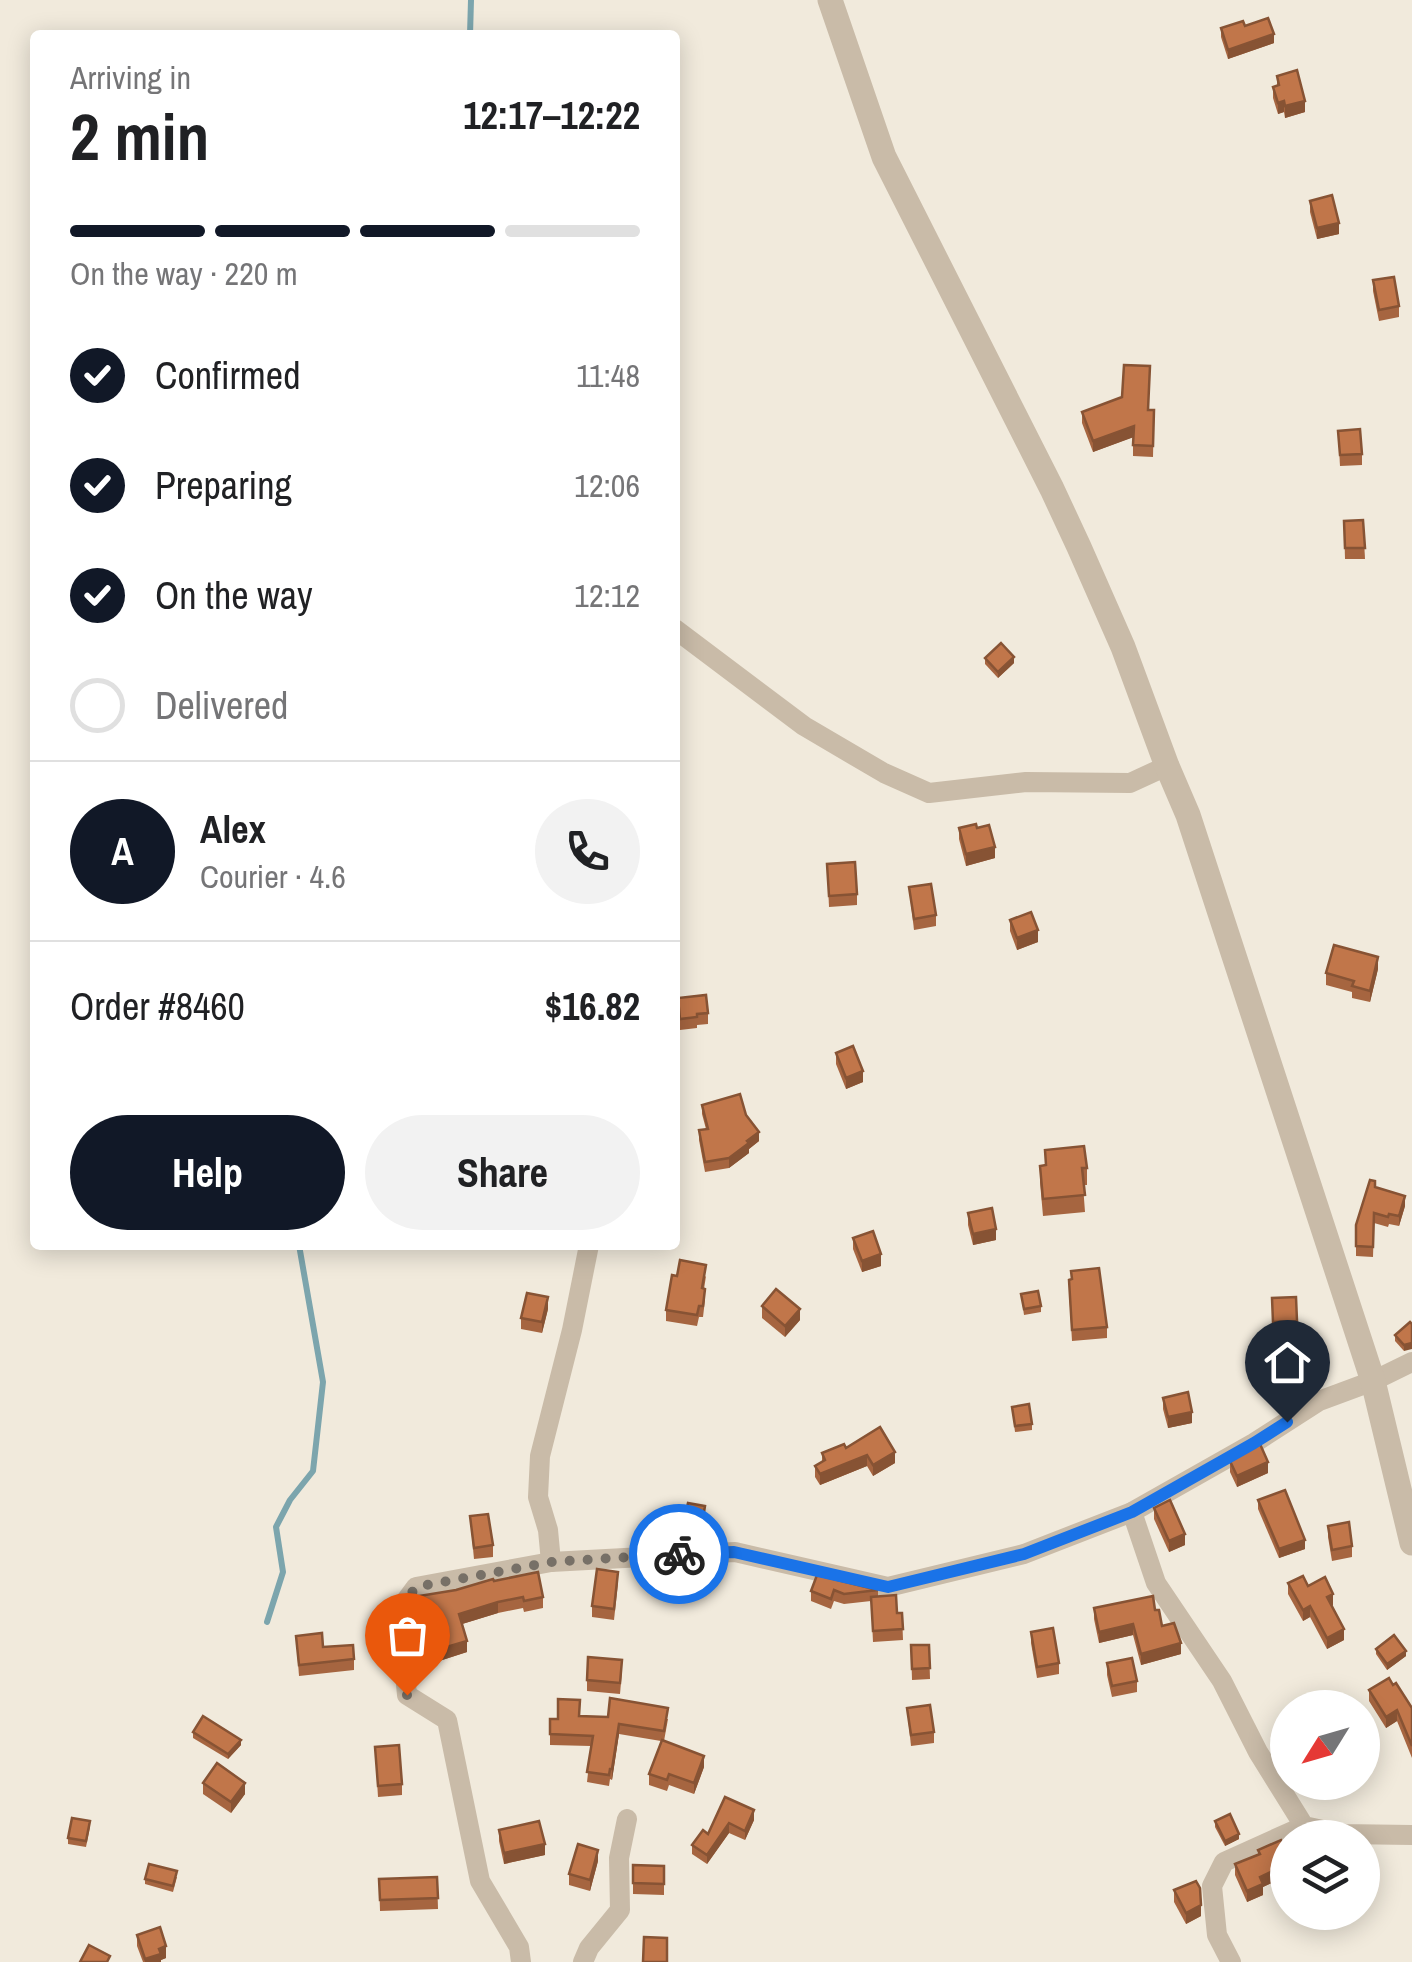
<!DOCTYPE html>
<html lang="en">
<head>
<meta charset="utf-8">
<style>
	body { margin:0; font-family:"Archivo Narrow",sans-serif; background:#f2f2f2; color:#202124; height:100vh; display:flex; flex-direction:column; font-size:38px; white-space:nowrap }
	* { box-sizing:border-box; margin:0 }
	p { font-size:32px; color:#757577 }
	.icon { flex:none; width:55px; height:55px; fill:none; stroke:currentColor; stroke-width:2; stroke-linecap:round; stroke-linejoin:round }
	.map { position:relative; flex:1; overflow:hidden }
	.panel { position:absolute; left:30px; top:30px; width:650px; height:1220px; display:flex; flex-direction:column; background:#fff; border-radius:10px; box-shadow:0 5px 25px #0003 }
	.panel>* { flex:none }
	.needle { width:65px; rotate:233deg }
	.fabs { position:absolute; left:1270px; top:1690px; display:grid; gap:20px }
	.fabs a { display:grid; place-items:center; width:110px; height:110px; border-radius:50%; background:#fff; box-shadow:0 5px 25px #0003; font-size:50px }
	.pin { position:absolute; display:grid; place-items:center; width:85px; height:85px; color:#fff; margin:-102px -42px; border-radius:50% 50% 50% 0; rotate:-45deg; box-shadow:0 0 10px #0007 }
	.pin .icon { rotate:45deg }
	.courier { position:absolute; display:grid; place-items:center; width:100px; height:100px; margin:-50px; border:8px solid #1a73e8; border-radius:50%; background:#fff; color:#222; box-shadow:0 2px 12px #0007 }
	.overview em { font-style:normal; font-weight:800 }
	.overview div { display:flex; flex-direction:column-reverse }
	.overview { display:flex; align-items:center; justify-content:space-between; height:170px; padding:0 40px }
	h1 { font-size:65px; font-weight:800; line-height:75px }
	.bar { display:grid; grid-template-columns:repeat(4,1fr); gap:15px 10px; align-content:center; height:120px; padding:0 40px }
	.bar i { height:12px; border-radius:8px; background:#e0e0e0 }
	.bar .current { background:#111827 }
	.bar p { grid-column:span 4 }
	.line { display:flex; align-items:center; gap:25px; padding:0 40px; border-top:2px solid #e0e0e0 }
	.line div { flex:1 }
	.round { display:grid; place-items:center; flex:none; width:105px; height:105px; border-radius:52px; background:#f2f2f2 }
	ol { padding:0 40px; list-style:none }
	li { display:flex; align-items:center; gap:30px; height:110px }
	li p { margin-inline-start:auto }
	li .icon { padding:10px; border-radius:50%; background:#111827; color:#fff; stroke-width:4 }
	li:last-child { color:#757577 }
	li i { width:55px; height:55px; border:5px solid #e0e0e0; border-radius:50% }
	.primary-button { display:flex; gap:20px; margin-top:auto; padding:20px 40px }
	.primary-button a { flex:1; height:115px; border-radius:60px; background:#111827; color:#fff; font-size:40px; font-weight:800; line-height:115px; text-align:center }
	.primary-button a+a { background:#f2f2f2; color:#202124 }
	.map>svg:first-child { display:block }
	.lines { fill:none; stroke-linecap:round; stroke-linejoin:round }
	.stream { stroke:#7ca5ad; stroke-width:6 }
	.minor { stroke:#c9bba8; stroke-width:20 }
	.tertiary { stroke:#c9bba8; stroke-width:25 }
	.wall { fill:#a66540 }
	.shaded-wall { fill:#875334 }
	.building { fill:#c1764a; stroke:#875334; stroke-width:2.5 }
	.done { stroke:#777067; stroke-width:10; stroke-dasharray:0 18 }
	.route { stroke:#1a73e8; stroke-width:12 }
</style>
</head>
<body>
<div class="map">
<svg width="1412" height="1962" viewBox="0 0 1412 1962">
	<rect width="100%" height="100%" fill="#f1eadc"/>
	<g class="lines">
		<g class="stream">
			<polyline points="470,35 471,0"/>
			<polyline points="267,1622 283,1572 276,1527 290,1500 313,1471 323,1382 299,1245"/>
		</g>
		<g class="minor">
			<polyline points="675,629 804,726 884,773 929,793 1026,782 1130,783 1167,766"/>
			<polyline points="1412,1362 1373,1381 1319,1401 1254,1443 1132,1512 1156,1583 1222,1681 1258,1752 1304,1826 1341,1834 1412,1835"/>
			<polyline points="551,1562 548,1530 538,1497 540,1456 572,1330 589,1245"/>
			<polyline points="521,1962 519,1947 480,1881 447,1720 407,1695 399,1610 416,1587 551,1562 735,1552 888,1587 1024,1554 1132,1512"/>
			<polyline points="583,1962 589,1948 620,1910 619,1858 627,1819"/>
			<polyline points="1231,1962 1217,1935 1212,1886 1224,1862 1304,1826"/>
		</g>
		<polyline class="tertiary" points="830,0 884,157 1052,489 1079,547 1123,647 1167,766 1188,815 1373,1381 1412,1543"/>
	</g>
	<g class="wall">
		<polygon points="1245,26 1274,43 1228,59 1221,37 1221,28"/>
		<polygon points="1277,76 1305,112 1285,118 1284,112 1278,114 1273,98 1273,87 1277,86"/>
		<polygon points="1310,201 1339,234 1317,239 1310,212"/>
		<polygon points="1373,280 1399,306 1399,317 1379,321 1373,291"/>
		<polygon points="1154,410 1153,457 1133,456 1133,437 1093,452 1082,423 1082,412"/>
		<polygon points="1338,431 1362,454 1362,465 1340,466"/>
		<polygon points="1363,520 1365,559 1345,559 1344,521"/>
		<polygon points="985,658 1014,663 998,678 985,664"/>
		<polygon points="959,828 977,828 995,858 966,866 959,839"/>
		<polygon points="827,864 857,894 857,905 829,907"/>
		<polygon points="909,887 936,915 936,926 914,930"/>
		<polygon points="1010,920 1038,942 1017,950 1010,931"/>
		<polygon points="1378,969 1370,1002 1352,998 1352,992 1326,985 1326,973"/>
		<polygon points="678,998 708,1013 708,1024 697,1025 697,1028 680,1030"/>
		<polygon points="836,1053 863,1082 846,1089 836,1064"/>
		<polygon points="702,1105 746,1115 759,1141 749,1149 749,1153 729,1168 705,1172 699,1140 699,1130 706,1129 702,1114"/>
		<polygon points="1045,1150 1087,1168 1087,1185 1083,1185 1085,1212 1043,1216 1040,1182 1040,1166 1045,1165"/>
		<polygon points="1375,1187 1405,1206 1399,1226 1389,1224 1388,1227 1374,1223 1373,1257 1356,1256 1356,1225"/>
		<polygon points="968,1213 996,1240 973,1245 968,1225"/>
		<polygon points="853,1238 881,1266 862,1272 853,1249"/>
		<polygon points="1071,1271 1107,1327 1107,1338 1072,1341 1069,1291 1069,1280 1071,1279"/>
		<polygon points="706,1276 704,1289 705,1300 703,1317 699,1317 697,1326 666,1321 666,1310"/>
		<polygon points="1021,1294 1041,1306 1041,1312 1024,1315"/>
		<polygon points="1272,1298 1297,1321 1297,1332 1273,1333"/>
		<polygon points="762,1306 800,1320 785,1337 762,1318"/>
		<polygon points="548,1309 542,1333 521,1329 521,1318"/>
		<polygon points="1412,1324 1404,1351 1395,1341 1395,1335"/>
		<polygon points="1163,1398 1192,1423 1168,1428 1163,1409"/>
		<polygon points="1012,1407 1032,1424 1032,1430 1015,1432"/>
		<polygon points="846,1448 895,1463 873,1476 867,1466 820,1485 815,1477 815,1466 822,1462 822,1453"/>
		<polygon points="1230,1461 1268,1473 1237,1487 1230,1472"/>
		<polygon points="1258,1500 1305,1549 1279,1558 1258,1509"/>
		<polygon points="1154,1508 1185,1545 1169,1552 1154,1519"/>
		<polygon points="705,1512 702,1530 684,1526 684,1521"/>
		<polygon points="470,1516 493,1545 493,1557 474,1559"/>
		<polygon points="1328,1526 1352,1546 1352,1557 1332,1561 1328,1537"/>
		<polygon points="618,1583 614,1620 592,1617 592,1606"/>
		<polygon points="1288,1583 1308,1586 1333,1605 1332,1606 1344,1640 1327,1649 1310,1617 1303,1621 1288,1594"/>
		<polygon points="456,1590 543,1597 543,1608 524,1612 523,1608 498,1613 462,1624 467,1652 433,1663 425,1636 422,1636 419,1596"/>
		<polygon points="878,1590 878,1596 897,1613 902,1613 903,1640 873,1642 871,1601 844,1604 834,1601 831,1609 811,1601 811,1591"/>
		<polygon points="1094,1608 1155,1610 1162,1626 1181,1654 1141,1665 1133,1635 1099,1643 1094,1619"/>
		<polygon points="1031,1632 1059,1663 1059,1674 1037,1678 1031,1643"/>
		<polygon points="296,1636 354,1659 354,1670 299,1676"/>
		<polygon points="911,1645 929,1645 930,1679 912,1680"/>
		<polygon points="1376,1649 1406,1656 1387,1670 1376,1654"/>
		<polygon points="1107,1663 1137,1681 1137,1692 1112,1697 1107,1675"/>
		<polygon points="622,1671 620,1694 587,1691 587,1680"/>
		<polygon points="1393,1685 1412,1708 1412,1758 1397,1721 1386,1728 1369,1701 1369,1690"/>
		<polygon points="907,1708 934,1732 934,1743 911,1746"/>
		<polygon points="579,1716 668,1719 664,1741 704,1767 694,1794 669,1785 667,1791 649,1785 649,1774 661,1741 619,1734 612,1780 610,1779 609,1786 587,1782 591,1746 550,1745 550,1719"/>
		<polygon points="193,1732 241,1745 228,1759 193,1738"/>
		<polygon points="375,1747 402,1784 402,1795 378,1797"/>
		<polygon points="203,1783 245,1794 231,1813 203,1794"/>
		<polygon points="725,1797 754,1820 745,1840 729,1833 707,1864 692,1854 692,1845 708,1834"/>
		<polygon points="1215,1821 1239,1839 1225,1846 1215,1827"/>
		<polygon points="90,1827 86,1847 68,1844 68,1838"/>
		<polygon points="499,1830 545,1855 504,1864 499,1841"/>
		<polygon points="1258,1850 1288,1853 1288,1875 1263,1887 1263,1895 1247,1902 1235,1875 1235,1864 1258,1854"/>
		<polygon points="598,1861 590,1891 569,1885 569,1874"/>
		<polygon points="633,1865 664,1866 664,1895 633,1894"/>
		<polygon points="177,1877 173,1892 145,1884 145,1879"/>
		<polygon points="437,1877 438,1909 380,1911 379,1879"/>
		<polygon points="1174,1890 1201,1916 1186,1924 1174,1902"/>
		<polygon points="137,1935 166,1958 161,1960 161,1962 143,1962 137,1946"/>
	</g>
	<g class="shaded-wall">
		<polygon points="1274,34 1274,43 1228,59 1228,50"/>
		<polygon points="1284,101 1284,112 1278,114 1278,103"/>
		<polygon points="1305,101 1305,112 1285,118 1285,106"/>
		<polygon points="1339,223 1339,234 1317,239 1317,228"/>
		<polygon points="1134,426 1134,437 1093,452 1093,441"/>
		<polygon points="1014,657 1014,663 998,678 998,672"/>
		<polygon points="995,847 995,858 966,866 966,854"/>
		<polygon points="1038,930 1038,942 1017,950 1017,938"/>
		<polygon points="1378,957 1378,969 1370,1002 1370,991"/>
		<polygon points="863,1071 863,1082 846,1089 846,1078"/>
		<polygon points="759,1132 759,1141 749,1149 749,1153 729,1168 729,1158 747,1141"/>
		<polygon points="1405,1196 1405,1206 1399,1226 1399,1216"/>
		<polygon points="996,1229 996,1240 973,1245 973,1234"/>
		<polygon points="881,1254 881,1266 862,1272 862,1261"/>
		<polygon points="548,1297 548,1309 542,1333 542,1322"/>
		<polygon points="800,1309 800,1320 785,1337 785,1326"/>
		<polygon points="1412,1343 1412,1349 1404,1351 1404,1345"/>
		<polygon points="1192,1412 1192,1423 1168,1428 1168,1417"/>
		<polygon points="895,1452 895,1463 873,1476 873,1465"/>
		<polygon points="867,1455 867,1466 820,1485 820,1474"/>
		<polygon points="1268,1462 1268,1473 1237,1487 1237,1476"/>
		<polygon points="1185,1534 1185,1545 1169,1552 1169,1541"/>
		<polygon points="1305,1540 1305,1549 1279,1558 1279,1549"/>
		<polygon points="1333,1594 1333,1605 1327,1608 1327,1597"/>
		<polygon points="498,1602 498,1613 459,1625 459,1614"/>
		<polygon points="1310,1606 1310,1617 1303,1621 1303,1610"/>
		<polygon points="1133,1624 1133,1635 1099,1643 1099,1632"/>
		<polygon points="1344,1629 1344,1640 1327,1649 1327,1638"/>
		<polygon points="467,1641 467,1652 433,1663 433,1651"/>
		<polygon points="1181,1643 1181,1654 1141,1665 1141,1654"/>
		<polygon points="1406,1651 1406,1656 1387,1670 1387,1664"/>
		<polygon points="1397,1710 1397,1721 1386,1728 1386,1717"/>
		<polygon points="619,1724 619,1734 612,1780 612,1769"/>
		<polygon points="241,1740 241,1745 228,1759 228,1754"/>
		<polygon points="704,1756 704,1767 694,1794 694,1783"/>
		<polygon points="245,1783 245,1794 231,1813 231,1802"/>
		<polygon points="754,1810 754,1820 745,1840 745,1831"/>
		<polygon points="729,1823 729,1833 707,1864 707,1855"/>
		<polygon points="1239,1834 1239,1839 1225,1846 1225,1841"/>
		<polygon points="545,1844 545,1855 504,1864 504,1853"/>
		<polygon points="598,1850 598,1861 590,1891 590,1880"/>
		<polygon points="1288,1864 1288,1875 1263,1887 1263,1895 1247,1902 1247,1891 1260,1877"/>
		<polygon points="1201,1905 1201,1916 1186,1924 1186,1913"/>
		<polygon points="166,1946 166,1958 161,1960 161,1962 145,1962 145,1959 159,1949"/>
	</g>
	<g class="building">
		<polygon points="1268,18 1274,34 1228,50 1221,28 1243,21 1245,26"/>
		<polygon points="1297,70 1305,101 1285,106 1284,101 1278,103 1273,87 1279,85 1277,76"/>
		<polygon points="1332,195 1339,223 1317,228 1310,201"/>
		<polygon points="1394,277 1399,306 1379,310 1373,280"/>
		<polygon points="1124,365 1150,366 1148,410 1154,410 1153,446 1133,445 1134,426 1093,441 1082,412 1122,397"/>
		<polygon points="1360,429 1362,454 1340,455 1338,431"/>
		<polygon points="1363,520 1365,548 1345,548 1344,521"/>
		<polygon points="1001,643 1014,657 998,672 985,658"/>
		<polygon points="976,824 977,828 989,825 995,847 966,854 959,828"/>
		<polygon points="855,862 857,894 829,896 827,864"/>
		<polygon points="931,884 936,915 914,919 909,887"/>
		<polygon points="1031,912 1038,930 1017,938 1010,920"/>
		<polygon points="1334,945 1378,957 1370,991 1352,986 1354,981 1326,973"/>
		<polygon points="706,995 708,1013 697,1014 697,1017 680,1019 678,998"/>
		<polygon points="853,1046 863,1071 846,1078 836,1053"/>
		<polygon points="740,1094 746,1115 759,1132 747,1141 749,1143 729,1158 705,1162 699,1130 708,1129 702,1105"/>
		<polygon points="1084,1146 1087,1168 1082,1168 1085,1195 1043,1199 1040,1166 1046,1165 1045,1150"/>
		<polygon points="1370,1180 1375,1181 1375,1187 1405,1196 1399,1216 1389,1214 1388,1217 1374,1213 1373,1247 1356,1246 1356,1225"/>
		<polygon points="992,1208 996,1229 973,1234 968,1213"/>
		<polygon points="873,1231 881,1254 862,1261 853,1238"/>
		<polygon points="680,1260 706,1265 702,1288 705,1289 703,1306 699,1306 697,1315 666,1310 672,1275 677,1276"/>
		<polygon points="1099,1268 1107,1327 1072,1330 1069,1280 1072,1279 1071,1271"/>
		<polygon points="776,1289 800,1309 785,1326 762,1306"/>
		<polygon points="1038,1291 1041,1306 1024,1309 1021,1294"/>
		<polygon points="527,1293 548,1297 542,1322 521,1318"/>
		<polygon points="1296,1297 1297,1321 1273,1322 1272,1298"/>
		<polygon points="1410,1322 1412,1324 1412,1343 1404,1345 1395,1335"/>
		<polygon points="1188,1392 1192,1412 1168,1417 1163,1398"/>
		<polygon points="1029,1404 1032,1424 1015,1426 1012,1407"/>
		<polygon points="880,1427 895,1452 873,1465 867,1455 820,1474 815,1466 825,1460 822,1453 844,1444 846,1448"/>
		<polygon points="1260,1444 1268,1462 1237,1476 1230,1461"/>
		<polygon points="1285,1490 1305,1540 1279,1549 1258,1500"/>
		<polygon points="1170,1500 1185,1534 1169,1541 1154,1508"/>
		<polygon points="688,1503 705,1506 702,1524 684,1521"/>
		<polygon points="488,1514 493,1545 474,1548 470,1516"/>
		<polygon points="1349,1522 1352,1546 1332,1550 1328,1526"/>
		<polygon points="597,1569 618,1572 614,1609 592,1606"/>
		<polygon points="538,1572 543,1597 524,1601 523,1597 498,1602 459,1614 467,1641 433,1651 425,1625 422,1625 419,1596 456,1590 493,1579 494,1581"/>
		<polygon points="817,1575 878,1590 844,1594 834,1590 831,1599 811,1591"/>
		<polygon points="1303,1576 1308,1586 1325,1577 1333,1594 1327,1597 1344,1629 1327,1638 1310,1606 1303,1610 1288,1583"/>
		<polygon points="896,1595 897,1613 902,1613 903,1629 873,1631 871,1597"/>
		<polygon points="1153,1596 1155,1610 1159,1610 1162,1626 1174,1623 1181,1643 1141,1654 1133,1624 1099,1632 1094,1608"/>
		<polygon points="1053,1628 1059,1663 1037,1667 1031,1632"/>
		<polygon points="322,1633 323,1647 353,1645 354,1659 299,1665 296,1636"/>
		<polygon points="1394,1635 1406,1651 1387,1664 1376,1649"/>
		<polygon points="911,1645 929,1645 930,1668 912,1669"/>
		<polygon points="588,1657 622,1660 620,1683 587,1680"/>
		<polygon points="1132,1658 1137,1681 1112,1686 1107,1663"/>
		<polygon points="1389,1678 1393,1685 1396,1683 1412,1708 1412,1746 1397,1710 1386,1717 1369,1690"/>
		<polygon points="610,1698 668,1708 664,1731 619,1724 612,1769 610,1769 609,1775 587,1772 593,1736 550,1734 550,1719 558,1719 558,1699 580,1700 579,1716 608,1717"/>
		<polygon points="930,1705 934,1732 911,1735 907,1708"/>
		<polygon points="203,1716 241,1740 228,1754 193,1732"/>
		<polygon points="662,1740 704,1756 694,1783 669,1774 667,1780 649,1774"/>
		<polygon points="399,1745 402,1784 378,1786 375,1747"/>
		<polygon points="217,1763 245,1783 231,1802 203,1783"/>
		<polygon points="725,1797 754,1810 745,1831 729,1823 707,1855 692,1845 703,1830 708,1834"/>
		<polygon points="1230,1814 1239,1834 1225,1841 1215,1821"/>
		<polygon points="72,1818 90,1821 86,1841 68,1838"/>
		<polygon points="539,1821 545,1844 504,1853 499,1830"/>
		<polygon points="1281,1840 1288,1853 1288,1864 1260,1877 1263,1884 1247,1891 1235,1864 1260,1854 1258,1850"/>
		<polygon points="578,1844 598,1850 590,1880 569,1874"/>
		<polygon points="149,1864 177,1871 173,1886 145,1879"/>
		<polygon points="633,1865 664,1866 664,1884 633,1883"/>
		<polygon points="437,1877 438,1898 380,1900 379,1879"/>
		<polygon points="1196,1881 1200,1888 1201,1905 1186,1913 1174,1890"/>
		<polygon points="160,1927 166,1946 159,1949 161,1954 145,1959 137,1935"/>
		<polygon points="644,1937 667,1938 667,1962 643,1962"/>
		<polygon points="89,1945 110,1956 107,1962 80,1962"/>
	</g>
	<g class="lines">
		<polyline class="done" points="407,1695 399,1610 416,1587 551,1562 679,1554"/>
		<polyline class="route" points="679,1554 734,1552 888,1587 1024,1554 1132,1512 1254,1443 1287,1422"/>
	</g>
</svg>
<div class="fabs">
<a><svg class="needle" viewBox="-14 -14 28 28"><path d="M0-13l5 13h-10z" fill="#e53935"/><path d="M0 13l5-13h-10z" fill="#757577"/></svg></a>
<a><svg class="icon" aria-label="layers" viewBox="0 0 24 24"><path d="M12 4l9 5-9 5-9-5zM3 14l9 5 9-5"/></svg></a>
</div>
<div class="pin" style="left:407px;top:1695px;background:#ea580c"><svg class="icon" aria-label="bag" viewBox="0 0 24 24"><path d="M5 8h14l-1 12H6zM9 8a3 3 0 0 1 6 0"/></svg></div>
<div class="pin" style="left:1287px;top:1422px;background:#1f2937"><svg class="icon" aria-label="home" viewBox="0 0 24 24"><path d="M3 11l9-7 9 7M6 9v11h12V9"/></svg></div>
<div class="courier" style="left:679px;top:1554px"><svg class="icon" aria-label="bike" viewBox="0 0 24 24"><circle cx="6" cy="16" r="4"/><circle cx="18" cy="16" r="4"/><path d="M6 16l4-8h5l3 8M10 8l3 8H6M13 5h3"/></svg></div>
<section class="panel">
<div class="overview"><div><h1>2 min</h1><p>Arriving in</p></div><em>12:17–12:22</em></div>
<div class="bar"><i class="current"></i><i class="current"></i><i class="current"></i><i></i><p>On the way · 220 m</p></div>
<ol>
<li><svg class="icon" aria-label="check" viewBox="0 0 24 24"><path d="M5 12l5 5 9-10"/></svg>Confirmed<p>11:48</p></li>
<li><svg class="icon" aria-label="check" viewBox="0 0 24 24"><path d="M5 12l5 5 9-10"/></svg>Preparing<p>12:06</p></li>
<li><svg class="icon" aria-label="check" viewBox="0 0 24 24"><path d="M5 12l5 5 9-10"/></svg>On the way<p>12:12</p></li>
<li><i></i>Delivered</li>
</ol>
<div class="line" style="height:180px"><b class="round" style="background:#111827;color:#fff">A</b><div><b>Alex</b><p>Courier · 4.6</p></div><a class="round"><svg class="icon" aria-label="phone" viewBox="0 0 24 24"><path d="M5 4h4l2 5-3 2q2 4 5 5l2-3 5 2v4C11 20 4 13 5 4z"/></svg></a></div>
<div class="line" style="height:130px"><div>Order #8460</div><b>$16.82</b></div>
<div class="primary-button"><a>Help</a><a>Share</a></div>
</section>
</div>
</body>
</html>
